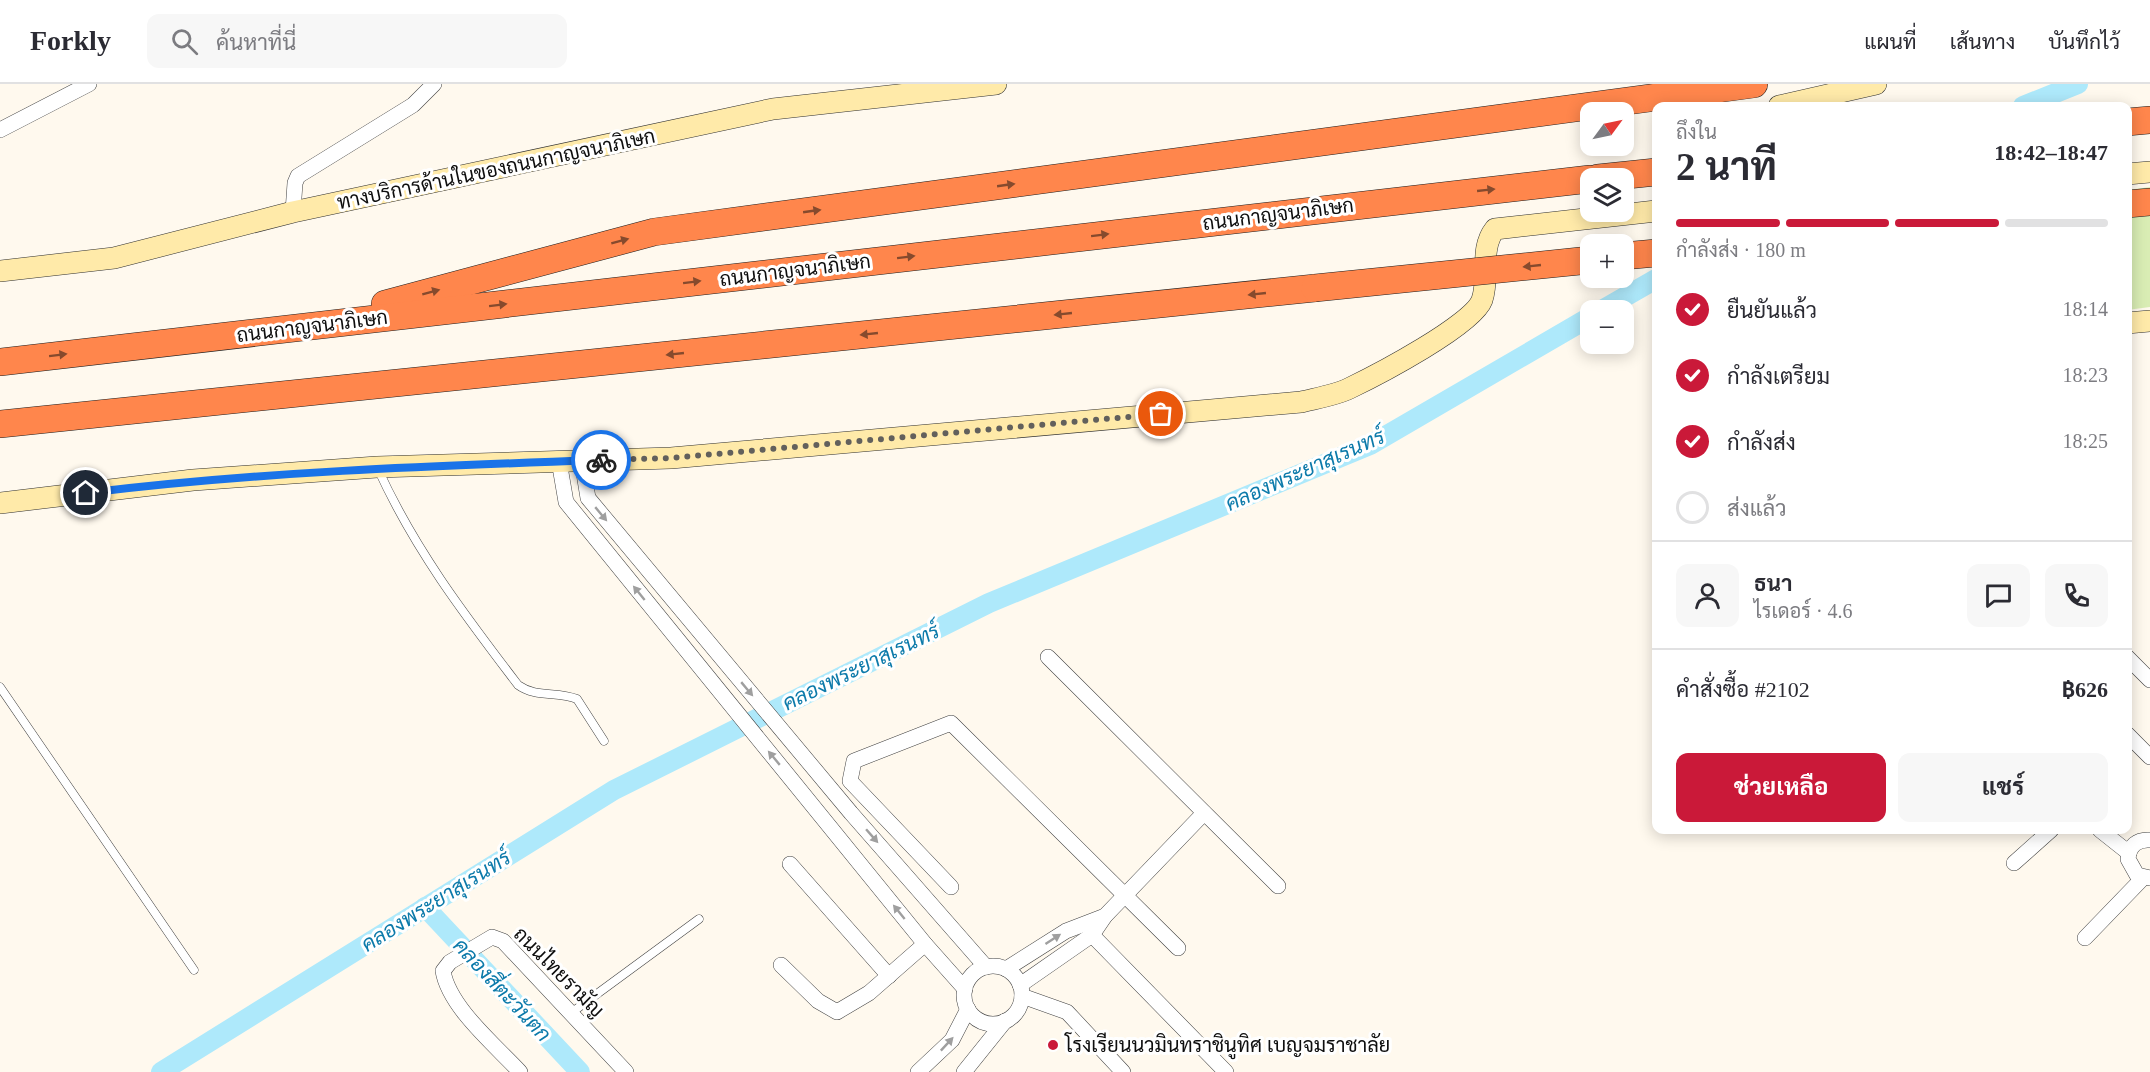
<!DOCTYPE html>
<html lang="th">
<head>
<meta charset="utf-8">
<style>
	body { margin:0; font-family:"Times New Roman",Sarabun,serif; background:#f7f7f7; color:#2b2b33; height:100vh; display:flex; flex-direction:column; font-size:22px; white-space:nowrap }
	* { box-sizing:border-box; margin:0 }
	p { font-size:20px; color:#7c7c81 }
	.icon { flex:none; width:33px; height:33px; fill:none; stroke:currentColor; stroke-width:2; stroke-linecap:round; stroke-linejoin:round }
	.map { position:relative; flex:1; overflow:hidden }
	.sheet { position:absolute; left:1652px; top:18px; width:480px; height:732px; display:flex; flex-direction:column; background:#fff; border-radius:12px; box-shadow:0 3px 15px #0003 }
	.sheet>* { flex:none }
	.needle { width:39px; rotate:57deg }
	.fabs { position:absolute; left:1580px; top:18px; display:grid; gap:12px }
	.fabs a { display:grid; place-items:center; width:54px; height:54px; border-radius:12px; background:#fff; box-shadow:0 3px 15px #0003; font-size:30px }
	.pin { position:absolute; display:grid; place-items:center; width:51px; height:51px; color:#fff; margin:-26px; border:3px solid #fff; border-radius:50%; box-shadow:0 2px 6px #0007 }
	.courier { position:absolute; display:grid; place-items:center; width:60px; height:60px; margin:-30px; border:4px solid #1a73e8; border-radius:50%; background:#fff; color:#222; box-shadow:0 2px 8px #0007 }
	.head em { font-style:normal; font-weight:700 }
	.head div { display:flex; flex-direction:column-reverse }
	.head { display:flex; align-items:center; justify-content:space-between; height:102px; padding:0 24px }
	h1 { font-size:39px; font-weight:700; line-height:45px }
	.bar { display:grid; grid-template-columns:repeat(4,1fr); gap:9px 6px; align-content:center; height:72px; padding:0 24px }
	.bar i { height:8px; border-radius:4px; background:#e1e1e2 }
	.bar .current { background:#ca1939 }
	.bar p { grid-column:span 4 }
	.line { display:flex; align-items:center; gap:15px; padding:0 24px; border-top:2px solid #e1e1e2 }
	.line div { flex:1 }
	.round { display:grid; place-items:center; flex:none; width:63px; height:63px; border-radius:12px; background:#f7f7f7 }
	ol { padding:0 24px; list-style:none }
	li { display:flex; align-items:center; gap:18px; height:66px }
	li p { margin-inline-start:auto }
	li .icon { padding:6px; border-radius:50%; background:#ca1939; color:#fff; stroke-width:4 }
	li:last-child { color:#7c7c81 }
	li i { width:33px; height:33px; border:3px solid #e1e1e2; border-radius:50% }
	.action { display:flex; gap:12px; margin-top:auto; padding:12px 24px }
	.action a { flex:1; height:69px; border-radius:12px; background:#ca1939; color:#fff; font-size:24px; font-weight:700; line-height:69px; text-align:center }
	.action a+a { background:#f7f7f7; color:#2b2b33 }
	header { display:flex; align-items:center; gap:36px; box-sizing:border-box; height:84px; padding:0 30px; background:#fff; border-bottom:2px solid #e1e1e2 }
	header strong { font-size:28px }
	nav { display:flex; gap:33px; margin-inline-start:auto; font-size:21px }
	.search { width:420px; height:54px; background:#f7f7f7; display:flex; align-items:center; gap:15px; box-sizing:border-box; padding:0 21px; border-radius:12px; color:#7c7c81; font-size:22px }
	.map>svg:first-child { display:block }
	.green { fill:#d9edb4 }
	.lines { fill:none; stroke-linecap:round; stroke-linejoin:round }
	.canal { stroke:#aee9fb; stroke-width:20 }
	.service-casing { stroke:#414141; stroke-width:9 }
	.minor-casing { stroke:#414141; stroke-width:16 }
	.secondary-casing { stroke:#303030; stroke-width:22 }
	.motorway-casing { stroke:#1f1f1f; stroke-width:28 }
	.service { stroke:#fff; stroke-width:8 }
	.minor { stroke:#fff; stroke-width:15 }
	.secondary { stroke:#ffeaa9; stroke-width:21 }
	.motorway { stroke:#ff864c; stroke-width:27 }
	.motorway-bridge-casing { stroke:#1f1f1f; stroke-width:28; stroke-linecap:butt }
	.motorway-bridge { stroke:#ff864c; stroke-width:27 }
	.oneway { fill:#864a2d }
	.oneway2 { fill:#9f9f9f }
	.done { stroke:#62605c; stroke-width:6; stroke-dasharray:0 10.8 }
	.route { stroke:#1a73e8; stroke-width:8 }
	.poi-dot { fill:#ca1939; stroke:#fff; stroke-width:2 }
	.labels { text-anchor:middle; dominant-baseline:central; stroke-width:6; stroke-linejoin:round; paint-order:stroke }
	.street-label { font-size:20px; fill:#0e0e0e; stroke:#fff }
	.poi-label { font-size:20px; fill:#0e0e0e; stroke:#fff; text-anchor:start }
	.water-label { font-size:21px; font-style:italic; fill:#0c7aaa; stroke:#fff }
</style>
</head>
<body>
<header>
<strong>Forkly</strong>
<div class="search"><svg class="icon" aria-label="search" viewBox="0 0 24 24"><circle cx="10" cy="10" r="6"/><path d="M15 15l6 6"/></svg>ค้นหาที่นี่</div>
<nav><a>แผนที่</a><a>เส้นทาง</a><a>บันทึกไว้</a></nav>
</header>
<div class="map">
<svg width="2150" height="988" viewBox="0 0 2150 988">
	<rect width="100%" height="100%" fill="#fff9ee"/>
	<polygon class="green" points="2150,103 2150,223 2127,226 2127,106"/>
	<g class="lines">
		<g class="canal">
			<polyline points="2023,22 2078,0"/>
			<polyline points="1602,226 1656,195"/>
			<polyline points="425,823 580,988"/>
			<polyline points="161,988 614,706 989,519 1370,361 1590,233"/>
		</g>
		<defs>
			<g id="service">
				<path d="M378 385C415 466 464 530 518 601 536 614 557 607 577 615L604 657"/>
				<polyline points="0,603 194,886"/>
				<polyline points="571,929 699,835"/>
			</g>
			<g id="minor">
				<polyline points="0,46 89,0"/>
				<polyline points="293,128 295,99 298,92 413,21 434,0"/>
				<polyline points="559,377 566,418 925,860 965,905"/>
				<polyline points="582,377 588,414 851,729 986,883"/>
				<polyline points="1048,573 1278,802"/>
				<polyline points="2127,573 2150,596"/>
				<polyline points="2127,650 2150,673"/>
				<polyline points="2100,746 2129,769"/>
				<path d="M2150 756C2137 755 2129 762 2128 775L2137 791 2150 794"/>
				<polyline points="2014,779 2051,746"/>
				<polyline points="790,780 889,892"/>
				<polyline points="951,803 850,697 854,677 951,639 1178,864"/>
				<polyline points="1092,851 1226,988"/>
				<polyline points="2085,854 2143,794"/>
				<polyline points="781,881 818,917 837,928 869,909 925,860"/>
				<circle cx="993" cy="911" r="29"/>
				<polyline points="1006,885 1066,847 1105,832"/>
				<polyline points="1020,901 1092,851 1105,832 1204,729"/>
				<polyline points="1022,912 1067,928 1123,988"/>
				<path d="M520 988C495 961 449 923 443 887L450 878 492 853 503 857 626 988"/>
				<polyline points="918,988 952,956 968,925"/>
				<polyline points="964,988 1005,937"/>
			</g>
			<g id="secondary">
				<polyline points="1779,22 1876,0"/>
				<polyline points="2127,90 2150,88"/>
				<polyline points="0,187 114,174 293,128 773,25 996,0"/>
				<polyline points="2127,239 2150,237"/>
				<path d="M0 419 193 396 377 383 671 374 1301 318C1317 314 1336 311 1350 304 1377 291 1473 241 1482 216 1490 193 1479 165 1495 145L1656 127"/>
			</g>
			<g id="motorway">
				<polyline points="2127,38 2150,36"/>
				<polyline points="1598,94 1656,88"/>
				<polyline points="2127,120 2150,118"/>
				<polyline points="1623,172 1656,169"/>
				<polyline points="385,220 654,148 1754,0"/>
				<polyline points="0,278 1590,95"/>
				<polyline points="0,340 1315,204"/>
			</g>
		</defs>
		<use href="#service" class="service-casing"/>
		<use href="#minor" class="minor-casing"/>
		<use href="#secondary" class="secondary-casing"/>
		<use href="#motorway" class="motorway-casing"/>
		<use href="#service" class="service"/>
		<use href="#minor" class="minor"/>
		<use href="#secondary" class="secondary"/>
		<use href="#motorway" class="motorway"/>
		<defs>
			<polyline id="motorway-bridge" points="1315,204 1590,176"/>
		</defs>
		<use href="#motorway-bridge" class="motorway-bridge-casing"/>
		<use href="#motorway-bridge" class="motorway-bridge"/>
	</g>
	<defs><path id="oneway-solid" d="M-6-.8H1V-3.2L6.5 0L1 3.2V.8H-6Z" transform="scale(1.5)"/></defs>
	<g class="oneway">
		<use href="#oneway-solid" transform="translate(1006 101) rotate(-8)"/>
		<use href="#oneway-solid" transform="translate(1486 106) rotate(-6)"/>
		<use href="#oneway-solid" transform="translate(812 127) rotate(-8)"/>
		<use href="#oneway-solid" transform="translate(1100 151) rotate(-7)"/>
		<use href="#oneway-solid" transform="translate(620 157) rotate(-15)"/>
		<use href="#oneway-solid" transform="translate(906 173) rotate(-7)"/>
		<use href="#oneway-solid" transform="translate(1532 182) rotate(174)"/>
		<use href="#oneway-solid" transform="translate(692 198) rotate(-7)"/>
		<use href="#oneway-solid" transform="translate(431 208) rotate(-15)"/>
		<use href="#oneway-solid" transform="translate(1257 210) rotate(174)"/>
		<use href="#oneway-solid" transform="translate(498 221) rotate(-7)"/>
		<use href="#oneway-solid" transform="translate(1063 230) rotate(174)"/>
		<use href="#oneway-solid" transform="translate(869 250) rotate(174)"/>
		<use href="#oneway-solid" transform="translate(675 270) rotate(174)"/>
		<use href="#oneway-solid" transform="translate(58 271) rotate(-7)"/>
	</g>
	<g class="oneway2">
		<use href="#oneway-solid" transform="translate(601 430) rotate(50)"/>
		<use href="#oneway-solid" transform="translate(639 509) rotate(-129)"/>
		<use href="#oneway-solid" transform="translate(747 605) rotate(50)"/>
		<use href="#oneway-solid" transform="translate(774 674) rotate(-130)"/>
		<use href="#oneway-solid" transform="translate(872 752) rotate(49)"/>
		<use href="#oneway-solid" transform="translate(899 828) rotate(-129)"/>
		<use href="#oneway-solid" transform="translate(1053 855) rotate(-33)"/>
		<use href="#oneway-solid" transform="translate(947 960) rotate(-47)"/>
	</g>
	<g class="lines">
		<polyline class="done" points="601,376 671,374 1161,330"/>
		<path class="route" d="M86 409C257 388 428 382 601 376"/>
	</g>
	<circle class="poi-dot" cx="1053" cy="961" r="6"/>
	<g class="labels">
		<g class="street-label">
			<text transform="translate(496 85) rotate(-12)">ทางบริการด้านในของถนนกาญจนาภิเษก</text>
			<text transform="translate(1278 130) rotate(-7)">ถนนกาญจนาภิเษก</text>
			<text transform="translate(795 186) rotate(-7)">ถนนกาญจนาภิเษก</text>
			<text transform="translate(312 242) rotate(-7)">ถนนกาญจนาภิเษก</text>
			<text transform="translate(559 888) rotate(45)">ถนนไทยรามัญ</text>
		</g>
		<g class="poi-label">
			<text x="1065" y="961">โรงเรียนนวมินทราชินูทิศ เบญจมราชาลัย</text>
		</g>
		<g class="water-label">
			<text transform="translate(1305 386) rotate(-24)">คลองพระยาสุเรนทร์</text>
			<text transform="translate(861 583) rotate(-26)">คลองพระยาสุเรนทร์</text>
			<text transform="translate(436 817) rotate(-32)">คลองพระยาสุเรนทร์</text>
			<text transform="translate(502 906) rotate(47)">คลองสี่ตะวันตก</text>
		</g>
	</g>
</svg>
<div class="fabs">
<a><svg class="needle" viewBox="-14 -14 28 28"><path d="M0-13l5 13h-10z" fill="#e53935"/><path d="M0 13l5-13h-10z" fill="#7c7c81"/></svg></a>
<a><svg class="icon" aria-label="layers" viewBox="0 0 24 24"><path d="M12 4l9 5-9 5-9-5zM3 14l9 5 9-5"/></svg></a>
<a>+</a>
<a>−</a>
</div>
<div class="pin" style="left:1161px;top:330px;background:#ea580c"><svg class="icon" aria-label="bag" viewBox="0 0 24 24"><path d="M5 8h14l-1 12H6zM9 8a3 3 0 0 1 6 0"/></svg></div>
<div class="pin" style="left:86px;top:409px;background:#1f2937"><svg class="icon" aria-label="home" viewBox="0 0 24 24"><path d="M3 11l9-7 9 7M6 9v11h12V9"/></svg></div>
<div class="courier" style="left:601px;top:376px"><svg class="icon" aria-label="bike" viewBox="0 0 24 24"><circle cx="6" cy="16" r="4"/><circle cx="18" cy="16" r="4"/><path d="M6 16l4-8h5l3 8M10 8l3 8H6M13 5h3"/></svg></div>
<section class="sheet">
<div class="head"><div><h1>2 นาที</h1><p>ถึงใน</p></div><em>18:42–18:47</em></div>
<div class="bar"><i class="current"></i><i class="current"></i><i class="current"></i><i></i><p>กำลังส่ง · 180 m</p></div>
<ol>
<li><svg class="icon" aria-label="check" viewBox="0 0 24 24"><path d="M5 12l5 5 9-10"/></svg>ยืนยันแล้ว<p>18:14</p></li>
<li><svg class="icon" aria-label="check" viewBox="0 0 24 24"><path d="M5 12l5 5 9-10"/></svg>กำลังเตรียม<p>18:23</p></li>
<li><svg class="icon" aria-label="check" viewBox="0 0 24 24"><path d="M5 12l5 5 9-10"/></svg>กำลังส่ง<p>18:25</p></li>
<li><i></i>ส่งแล้ว</li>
</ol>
<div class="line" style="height:108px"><a class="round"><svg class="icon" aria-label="person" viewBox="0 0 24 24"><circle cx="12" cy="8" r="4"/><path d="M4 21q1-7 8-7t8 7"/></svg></a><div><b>ธนา</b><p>ไรเดอร์ · 4.6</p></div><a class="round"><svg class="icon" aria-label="chat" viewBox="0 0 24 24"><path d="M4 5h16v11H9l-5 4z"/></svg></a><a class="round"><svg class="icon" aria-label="phone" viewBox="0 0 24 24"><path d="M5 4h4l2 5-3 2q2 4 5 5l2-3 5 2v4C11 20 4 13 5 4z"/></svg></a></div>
<div class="line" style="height:78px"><div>คำสั่งซื้อ #2102</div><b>฿626</b></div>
<div class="action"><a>ช่วยเหลือ</a><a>แชร์</a></div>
</section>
</div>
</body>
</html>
